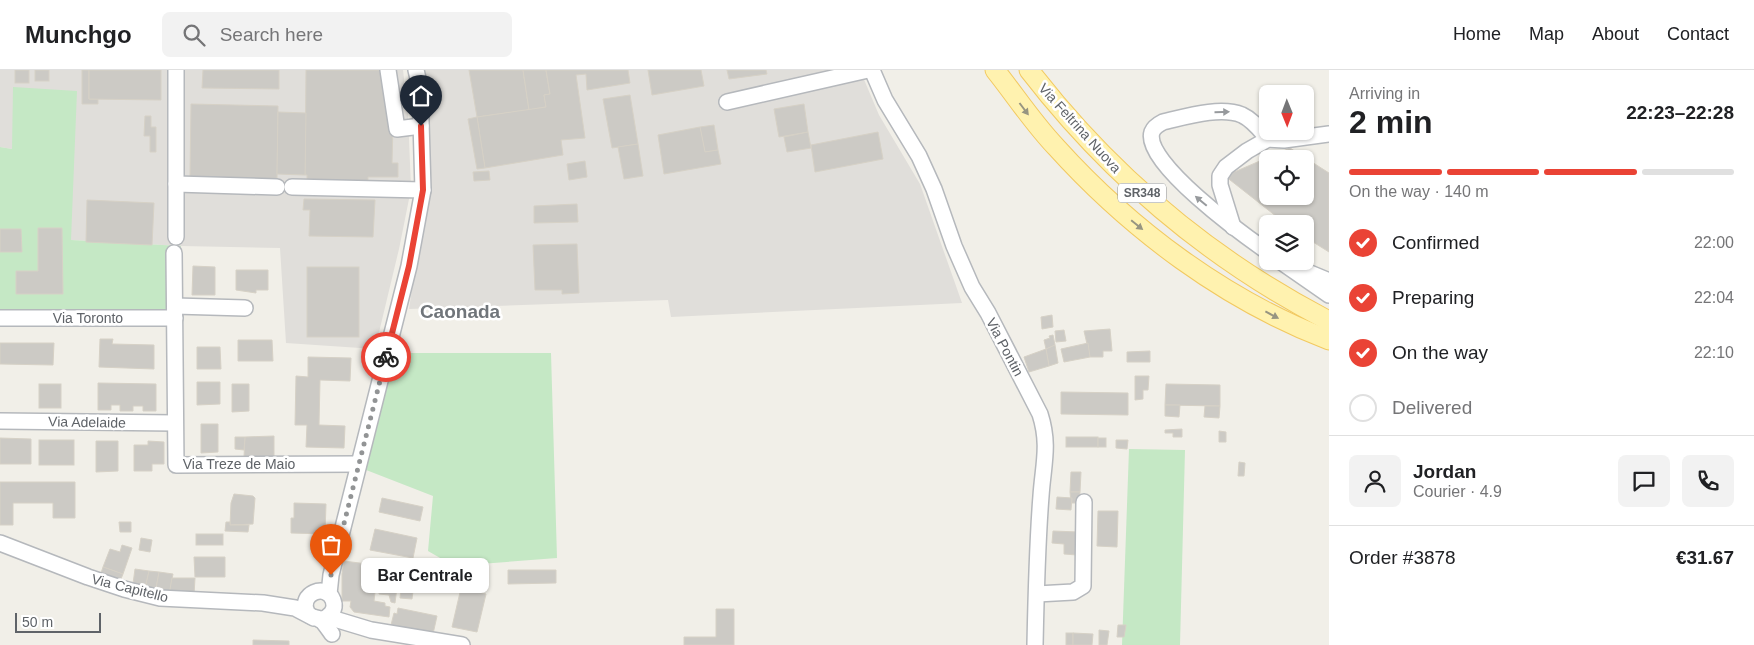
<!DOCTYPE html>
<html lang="en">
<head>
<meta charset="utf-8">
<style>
	body { margin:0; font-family:Helvetica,sans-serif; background:#f2f2f2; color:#202124; height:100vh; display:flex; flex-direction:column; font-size:19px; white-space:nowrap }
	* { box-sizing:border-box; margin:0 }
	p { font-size:16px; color:#757577 }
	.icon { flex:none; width:28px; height:28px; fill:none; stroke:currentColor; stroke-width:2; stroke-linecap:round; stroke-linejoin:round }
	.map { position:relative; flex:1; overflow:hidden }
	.panel { display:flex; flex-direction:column; background:#fff; width:425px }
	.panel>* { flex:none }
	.needle { width:32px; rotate:179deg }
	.buttons { position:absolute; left:1259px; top:15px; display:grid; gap:10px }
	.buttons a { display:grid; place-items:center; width:55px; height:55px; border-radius:8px; background:#fff; box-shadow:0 1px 4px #0004; font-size:25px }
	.scale { position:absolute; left:15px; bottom:12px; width:86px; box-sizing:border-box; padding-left:5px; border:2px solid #5f6368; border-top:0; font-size:14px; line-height:18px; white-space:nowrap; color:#5f6368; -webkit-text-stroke:4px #fff; paint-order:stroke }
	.pin { position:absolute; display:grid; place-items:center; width:42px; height:42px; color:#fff; margin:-51px -21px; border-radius:50% 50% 50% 0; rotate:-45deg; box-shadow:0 0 5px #0007 }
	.pin .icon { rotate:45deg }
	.courier { position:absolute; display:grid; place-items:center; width:50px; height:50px; margin:-25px; border:4px solid #ea4335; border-radius:50%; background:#fff; color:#222; box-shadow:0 1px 6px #0007 }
	.bubble { position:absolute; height:35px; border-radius:8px; background:#fff; box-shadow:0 1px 4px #0004; font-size:16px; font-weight:600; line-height:35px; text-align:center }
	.headline em { font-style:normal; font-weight:600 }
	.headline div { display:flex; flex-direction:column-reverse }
	.headline { display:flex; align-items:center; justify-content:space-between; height:85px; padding:0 20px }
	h1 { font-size:32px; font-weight:600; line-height:38px }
	.bar { display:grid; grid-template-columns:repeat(4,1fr); gap:8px 5px; align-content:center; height:60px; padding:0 20px }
	.bar i { height:6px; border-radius:4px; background:#e0e0e0 }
	.bar .on { background:#ea4335 }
	.bar p { grid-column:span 4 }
	.line { display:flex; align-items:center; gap:12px; padding:0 20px; border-top:1px solid #e0e0e0 }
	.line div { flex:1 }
	.round { display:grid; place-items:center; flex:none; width:52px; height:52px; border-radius:8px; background:#f2f2f2 }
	ol { padding:0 20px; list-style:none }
	li { display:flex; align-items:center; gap:15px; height:55px }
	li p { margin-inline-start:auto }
	li .icon { padding:5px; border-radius:50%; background:#ea4335; color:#fff; stroke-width:4 }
	li:last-child { color:#757577 }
	li i { width:28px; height:28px; border:2px solid #e0e0e0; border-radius:50% }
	header { display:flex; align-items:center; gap:30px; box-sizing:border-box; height:70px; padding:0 25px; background:#fff; border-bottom:1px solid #e0e0e0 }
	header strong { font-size:24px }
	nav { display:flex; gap:28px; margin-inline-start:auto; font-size:18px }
	.search { width:350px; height:45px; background:#f2f2f2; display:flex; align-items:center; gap:12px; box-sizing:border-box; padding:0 18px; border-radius:8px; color:#757577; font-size:19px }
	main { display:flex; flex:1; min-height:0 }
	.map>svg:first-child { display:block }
	.industrial { fill:#e0deda }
	.green { fill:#c5e8c5 }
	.building { fill:#cccac5; stroke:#d6d1c6; fill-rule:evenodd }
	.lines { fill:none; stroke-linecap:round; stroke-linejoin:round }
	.minor-casing { stroke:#b5b8bc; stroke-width:18 }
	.major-casing { stroke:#f2c960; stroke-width:21 }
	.minor { stroke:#fff; stroke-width:15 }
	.major { stroke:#fff2af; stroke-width:19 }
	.oneway { fill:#979581 }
	.oneway2 { fill:#979a9d }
	.done { stroke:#929495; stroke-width:5; stroke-dasharray:0 9 }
	.route { stroke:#ea4335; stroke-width:6 }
	.labels { text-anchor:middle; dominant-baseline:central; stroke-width:5; stroke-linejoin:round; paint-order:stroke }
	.shield { fill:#fff; stroke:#8f9295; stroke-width:1 }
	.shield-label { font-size:12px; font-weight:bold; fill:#5f6368 }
	.street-label { font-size:14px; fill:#5f6368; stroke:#fff }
	.district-label { font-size:19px; font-weight:bold; fill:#70757a; stroke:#fff }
</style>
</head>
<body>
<header>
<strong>Munchgo</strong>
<div class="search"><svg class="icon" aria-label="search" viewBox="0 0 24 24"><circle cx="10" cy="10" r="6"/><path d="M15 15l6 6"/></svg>Search here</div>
<nav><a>Home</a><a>Map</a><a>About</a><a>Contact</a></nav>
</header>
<main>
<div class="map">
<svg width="1329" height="575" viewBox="0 0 1329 575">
	<rect width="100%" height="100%" fill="#f1efe8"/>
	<g class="industrial">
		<polygon points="0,0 403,0 408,44 411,119 399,179 375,279 286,273 280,178 181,176 71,170 12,79 0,77"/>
		<polygon points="421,0 860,0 879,45 920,114 962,233 671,247 668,230 409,239 422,153"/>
	</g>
	<g class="green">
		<polygon points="13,17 77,21 71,170 181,176 177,241 0,239 0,77 12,79"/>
		<polygon points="392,283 551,283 557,488 454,496 428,481 433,426 361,398"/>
		<polygon points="1129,379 1185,380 1180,575 1122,575"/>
	</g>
	<g class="building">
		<rect x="15" y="0" width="14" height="13"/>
		<rect x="35" y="0" width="14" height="11"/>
		<polygon points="82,0 89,0 89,29 98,29 98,34 82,34"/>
		<polygon points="89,0 161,0 161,30 89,29"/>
		<polygon points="203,0 279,0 279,19 202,18"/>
		<polygon points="306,0 381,0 393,53 392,93 398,93 398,107 368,107 368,113 307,113 307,105 305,105"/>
		<polygon points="469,0 523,0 529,40 477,47"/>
		<polygon points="523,0 546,0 550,24 544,25 546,37 529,40"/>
		<polygon points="546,0 628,0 630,13 587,20 586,4 576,5 585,68 561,70 563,85 485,98 477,47 546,37 544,25 550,24"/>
		<polygon points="648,0 701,0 704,16 652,25"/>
		<polygon points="727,0 766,0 767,4 729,9"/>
		<polygon points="630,25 638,74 612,78 603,29"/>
		<polygon points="191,34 278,36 277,109 190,107"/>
		<polygon points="804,34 808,62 779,67 774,39"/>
		<polygon points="278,42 306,43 305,105 277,104"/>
		<polygon points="145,46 151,46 151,57 156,57 156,82 150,82 150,66 144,66"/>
		<polygon points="477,47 485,98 477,99 468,49"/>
		<polygon points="714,55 718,80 705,82 700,57"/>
		<polygon points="700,57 705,82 718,80 721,94 664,104 658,65"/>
		<polygon points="808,62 811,78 787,82 784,67"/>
		<polygon points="878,62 883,89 815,102 811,75"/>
		<polygon points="638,74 643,106 624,109 618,77"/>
		<path d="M1290 78 1329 103V182L1305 167V154H1286L1225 106ZM1268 89H1305V126H1268Z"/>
		<polygon points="585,91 587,107 569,110 567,94"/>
		<polygon points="489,101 490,110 474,111 473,102"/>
		<polygon points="304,129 375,130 373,167 309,166 310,140 303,140"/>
		<polygon points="87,130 154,133 152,175 86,172"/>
		<polygon points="577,134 578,152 534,153 534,136"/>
		<polygon points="38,158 62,158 63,224 16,224 16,201 38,201"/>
		<polygon points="0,159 21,159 22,182 0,182"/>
		<polygon points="577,174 579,223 562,224 562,220 535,220 533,175"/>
		<polygon points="193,196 215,197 215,225 192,225"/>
		<rect x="307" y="197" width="52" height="70"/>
		<polygon points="236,200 268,200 268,220 256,220 256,223 236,220"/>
		<polygon points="1052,245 1053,257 1042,259 1041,247"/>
		<polygon points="1110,259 1112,281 1103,281 1103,287 1090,287 1084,261"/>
		<polygon points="1064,260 1066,271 1056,272 1055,261"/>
		<polygon points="1053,265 1055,275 1046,279 1044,270 1050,268 1049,266"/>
		<polygon points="100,269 113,269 112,274 154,275 154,299 99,297"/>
		<polygon points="238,270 272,270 273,291 238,291"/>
		<polygon points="0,273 54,273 53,295 0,294"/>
		<polygon points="1088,273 1090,287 1064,292 1061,279"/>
		<polygon points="1055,275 1058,293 1049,296 1046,279"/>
		<polygon points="197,277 220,277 221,299 197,299"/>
		<polygon points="1046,279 1049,296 1029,302 1024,287"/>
		<polygon points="1150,281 1150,292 1127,292 1127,282"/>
		<polygon points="308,287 351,288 350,311 320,310 319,355 345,356 344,378 306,377 307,355 295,355 296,306 308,307"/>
		<polygon points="1135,306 1149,306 1148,320 1143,320 1143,329 1135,330"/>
		<polygon points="197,312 220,312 220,334 197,335"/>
		<polygon points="98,313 156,314 156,341 143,341 143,336 133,336 133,341 120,341 120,335 111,335 111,340 98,340"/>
		<rect x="39" y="314" width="22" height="24"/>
		<polygon points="232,314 249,314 249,341 232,342"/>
		<polygon points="1166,314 1220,315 1220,336 1165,335"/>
		<polygon points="1061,322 1128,323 1128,345 1061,344"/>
		<polygon points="1165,335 1180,335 1179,347 1165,346"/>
		<polygon points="1205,336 1220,336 1219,348 1204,347"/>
		<polygon points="201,354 218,354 218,382 201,383"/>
		<polygon points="1182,359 1182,367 1173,367 1173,363 1165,363 1165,360"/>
		<polygon points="1219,361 1226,362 1226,372 1219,372"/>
		<polygon points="274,366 274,387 244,387 245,367"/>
		<polygon points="235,367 245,367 244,380 235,379"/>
		<rect x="1066" y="367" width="32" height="10"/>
		<polygon points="0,368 31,369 31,394 0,394"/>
		<rect x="1098" y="368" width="8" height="9"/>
		<rect x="39" y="370" width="35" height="25"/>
		<polygon points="1116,370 1128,370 1127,379 1116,378"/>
		<polygon points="96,371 118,371 118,401 96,402"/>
		<polygon points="148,371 164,372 164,394 152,394 152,401 134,401 134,375 148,375"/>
		<polygon points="1239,392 1245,393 1244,406 1238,406"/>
		<polygon points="1071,402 1081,402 1080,422 1070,422"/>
		<polygon points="0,412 75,412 75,448 53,448 53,433 13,433 13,455 0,455"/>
		<polygon points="1070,422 1080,422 1079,433 1071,433"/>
		<polygon points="234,424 253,426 255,428 253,454 230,455 231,433"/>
		<polygon points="1057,427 1072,428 1071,440 1056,439"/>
		<polygon points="382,428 423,437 420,451 379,442"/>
		<polygon points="294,433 326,434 325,464 291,463 291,448 294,448"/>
		<polygon points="1098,441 1118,441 1117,477 1097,476"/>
		<polygon points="119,452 131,452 131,462 120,462"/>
		<polygon points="226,452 230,452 230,455 249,455 248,462 225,461"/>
		<polygon points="375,459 417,468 413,488 370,480"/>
		<polygon points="1053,461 1078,462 1077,485 1064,484 1064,474 1052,473"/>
		<rect x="196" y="464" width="27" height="11"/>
		<polygon points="141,468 152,470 150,482 139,480"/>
		<polygon points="122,475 132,478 123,504 103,497 110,479 120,482"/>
		<polygon points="194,487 225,487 225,507 195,507"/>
		<polygon points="344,491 367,494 367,499 384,501 384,492 400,493 395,533 391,532 389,525 379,524 380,513 376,513 374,531 385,533 385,536 390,537 389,547 354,542 350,537 351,531 342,531 342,504"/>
		<polygon points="103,497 123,504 118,516 99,509"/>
		<polygon points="135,499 149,501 144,523 132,521"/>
		<polygon points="508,500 556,500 556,513 508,514"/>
		<polygon points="149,501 159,502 155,524 144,523"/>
		<polygon points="159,502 173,504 169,525 155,524"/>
		<polygon points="409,502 426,504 425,515 414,514 412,529 400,528 402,508 408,509"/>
		<polygon points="172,508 195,508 194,525 169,525"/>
		<polygon points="461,518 486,524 477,562 452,557"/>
		<polygon points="398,538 437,546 433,564 391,555 394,543 397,544"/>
		<polygon points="716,539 734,539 734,575 684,575 684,567 716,567"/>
		<polygon points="1118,555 1126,555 1124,567 1117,567"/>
		<polygon points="1099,560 1109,561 1107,575 1099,575"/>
		<rect x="1066" y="563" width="7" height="12"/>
		<polygon points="1073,563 1093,564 1092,575 1073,575"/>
		<polygon points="253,570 289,571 289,575 253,575"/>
	</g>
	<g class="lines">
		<defs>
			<g id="minor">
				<polyline points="176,0 176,167"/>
				<polyline points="388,0 397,59 421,56"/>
				<path d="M872 0 885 30 919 86 934 119 954 176 972 217 988 243 1040 344C1050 375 1043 395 1041 426 1037 476 1036 526 1035 575"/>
				<polyline points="727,32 868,0"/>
				<polyline points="176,114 277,117"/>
				<polyline points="292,117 423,120"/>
				<polyline points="1233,157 1220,115 1220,106 1226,97 1247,81 1268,69 1284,70 1329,64"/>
				<path d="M1268 182C1245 166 1142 92 1152 62 1154 57 1159 54 1163 52 1185 47 1220 36 1242 45 1253 50 1260 60 1268 69"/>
				<polyline points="174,183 176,395 358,394"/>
				<polyline points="1280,191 1329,225"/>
				<polyline points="1305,201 1329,211"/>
				<polyline points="175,236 245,238"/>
				<polyline points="0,248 175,248"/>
				<polyline points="0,351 175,353"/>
				<polyline points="0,473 88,507 124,519 160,528 263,533 295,538 314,548"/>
				<polyline points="329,524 331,505 409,196 423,120 420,17 416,0"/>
				<polyline points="1037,524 1073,522 1083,516 1084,432"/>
				<polyline points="328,547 371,560 462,575"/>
				<path d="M320 550C329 548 337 540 333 530 326 512 298 524 307 542 310 548 315 547 320 549 324 552 329 560 332 564"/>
			</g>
			<g id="major">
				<path d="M995 0C1015 25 1033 53 1056 77 1131 160 1225 230 1329 270"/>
				<path d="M1029 0C1110 105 1211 190 1329 251"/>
			</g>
		</defs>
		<use href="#minor" class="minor-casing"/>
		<use href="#major" class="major-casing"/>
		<use href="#minor" class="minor"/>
		<use href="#major" class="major"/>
	</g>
	<defs><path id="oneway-solid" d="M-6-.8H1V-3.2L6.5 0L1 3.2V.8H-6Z" transform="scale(1.25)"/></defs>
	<g class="oneway">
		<use href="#oneway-solid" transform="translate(1024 39) rotate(53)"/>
		<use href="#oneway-solid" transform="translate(1137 155) rotate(39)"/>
		<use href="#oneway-solid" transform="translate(1272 245) rotate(28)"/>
	</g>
	<g class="oneway2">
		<use href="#oneway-solid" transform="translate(1222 42) rotate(-1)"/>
		<use href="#oneway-solid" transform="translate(1201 131) rotate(-140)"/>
	</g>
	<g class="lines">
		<polyline class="done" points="331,505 386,287"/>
		<polyline class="route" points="386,287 409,196 423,120 421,56"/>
	</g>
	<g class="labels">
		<rect class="shield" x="1118" y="113.5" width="48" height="19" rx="4"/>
		<g class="shield-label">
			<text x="1142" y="123">SR348</text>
		</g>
		<g class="street-label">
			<text transform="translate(1080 58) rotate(48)">Via Feltrina Nuova</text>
			<text x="88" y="248">Via Toronto</text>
			<text transform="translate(1005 277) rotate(62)">Via Pontin</text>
			<text transform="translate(87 352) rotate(1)">Via Adelaide</text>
			<text x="239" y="394">Via Treze de Maio</text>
			<text transform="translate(130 518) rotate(14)">Via Capitello</text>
		</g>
		<g class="district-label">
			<text x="460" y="241">Caonada</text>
		</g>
	</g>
</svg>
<div class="buttons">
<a><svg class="needle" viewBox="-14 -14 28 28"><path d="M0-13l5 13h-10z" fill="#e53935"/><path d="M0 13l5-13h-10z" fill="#757577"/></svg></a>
<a><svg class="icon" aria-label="locate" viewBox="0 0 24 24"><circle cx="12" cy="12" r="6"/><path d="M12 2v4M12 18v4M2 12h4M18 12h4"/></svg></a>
<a><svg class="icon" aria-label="layers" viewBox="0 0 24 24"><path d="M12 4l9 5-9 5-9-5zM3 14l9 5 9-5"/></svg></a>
</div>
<div class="scale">50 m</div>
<div class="pin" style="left:331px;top:505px;background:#ea580c"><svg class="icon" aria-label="bag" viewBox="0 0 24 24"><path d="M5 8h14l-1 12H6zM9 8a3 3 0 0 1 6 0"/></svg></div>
<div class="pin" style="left:421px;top:56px;background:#1f2937"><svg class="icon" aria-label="home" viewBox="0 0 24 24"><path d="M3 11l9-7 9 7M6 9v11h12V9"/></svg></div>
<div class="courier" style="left:386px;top:287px"><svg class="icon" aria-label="bike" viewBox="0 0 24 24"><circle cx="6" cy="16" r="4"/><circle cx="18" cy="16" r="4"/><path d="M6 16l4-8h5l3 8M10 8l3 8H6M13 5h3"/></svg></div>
<div class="bubble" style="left:361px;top:488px;width:128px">Bar Centrale</div>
</div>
<section class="panel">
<div class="headline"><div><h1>2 min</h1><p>Arriving in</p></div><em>22:23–22:28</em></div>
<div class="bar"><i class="on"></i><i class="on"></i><i class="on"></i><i></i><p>On the way · 140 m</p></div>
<ol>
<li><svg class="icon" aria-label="check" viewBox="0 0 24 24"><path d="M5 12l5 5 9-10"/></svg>Confirmed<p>22:00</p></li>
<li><svg class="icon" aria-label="check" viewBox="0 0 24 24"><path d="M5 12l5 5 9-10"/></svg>Preparing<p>22:04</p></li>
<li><svg class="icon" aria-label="check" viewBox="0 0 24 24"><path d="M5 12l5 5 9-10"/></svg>On the way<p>22:10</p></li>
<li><i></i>Delivered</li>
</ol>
<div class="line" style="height:90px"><a class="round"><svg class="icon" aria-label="person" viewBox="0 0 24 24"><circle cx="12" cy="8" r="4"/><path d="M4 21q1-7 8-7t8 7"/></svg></a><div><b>Jordan</b><p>Courier · 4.9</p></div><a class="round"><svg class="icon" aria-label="chat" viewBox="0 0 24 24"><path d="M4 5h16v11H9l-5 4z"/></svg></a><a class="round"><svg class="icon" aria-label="phone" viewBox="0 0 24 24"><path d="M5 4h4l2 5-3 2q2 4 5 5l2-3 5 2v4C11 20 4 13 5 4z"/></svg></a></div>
<div class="line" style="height:65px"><div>Order #3878</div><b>€31.67</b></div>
</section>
</main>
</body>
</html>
